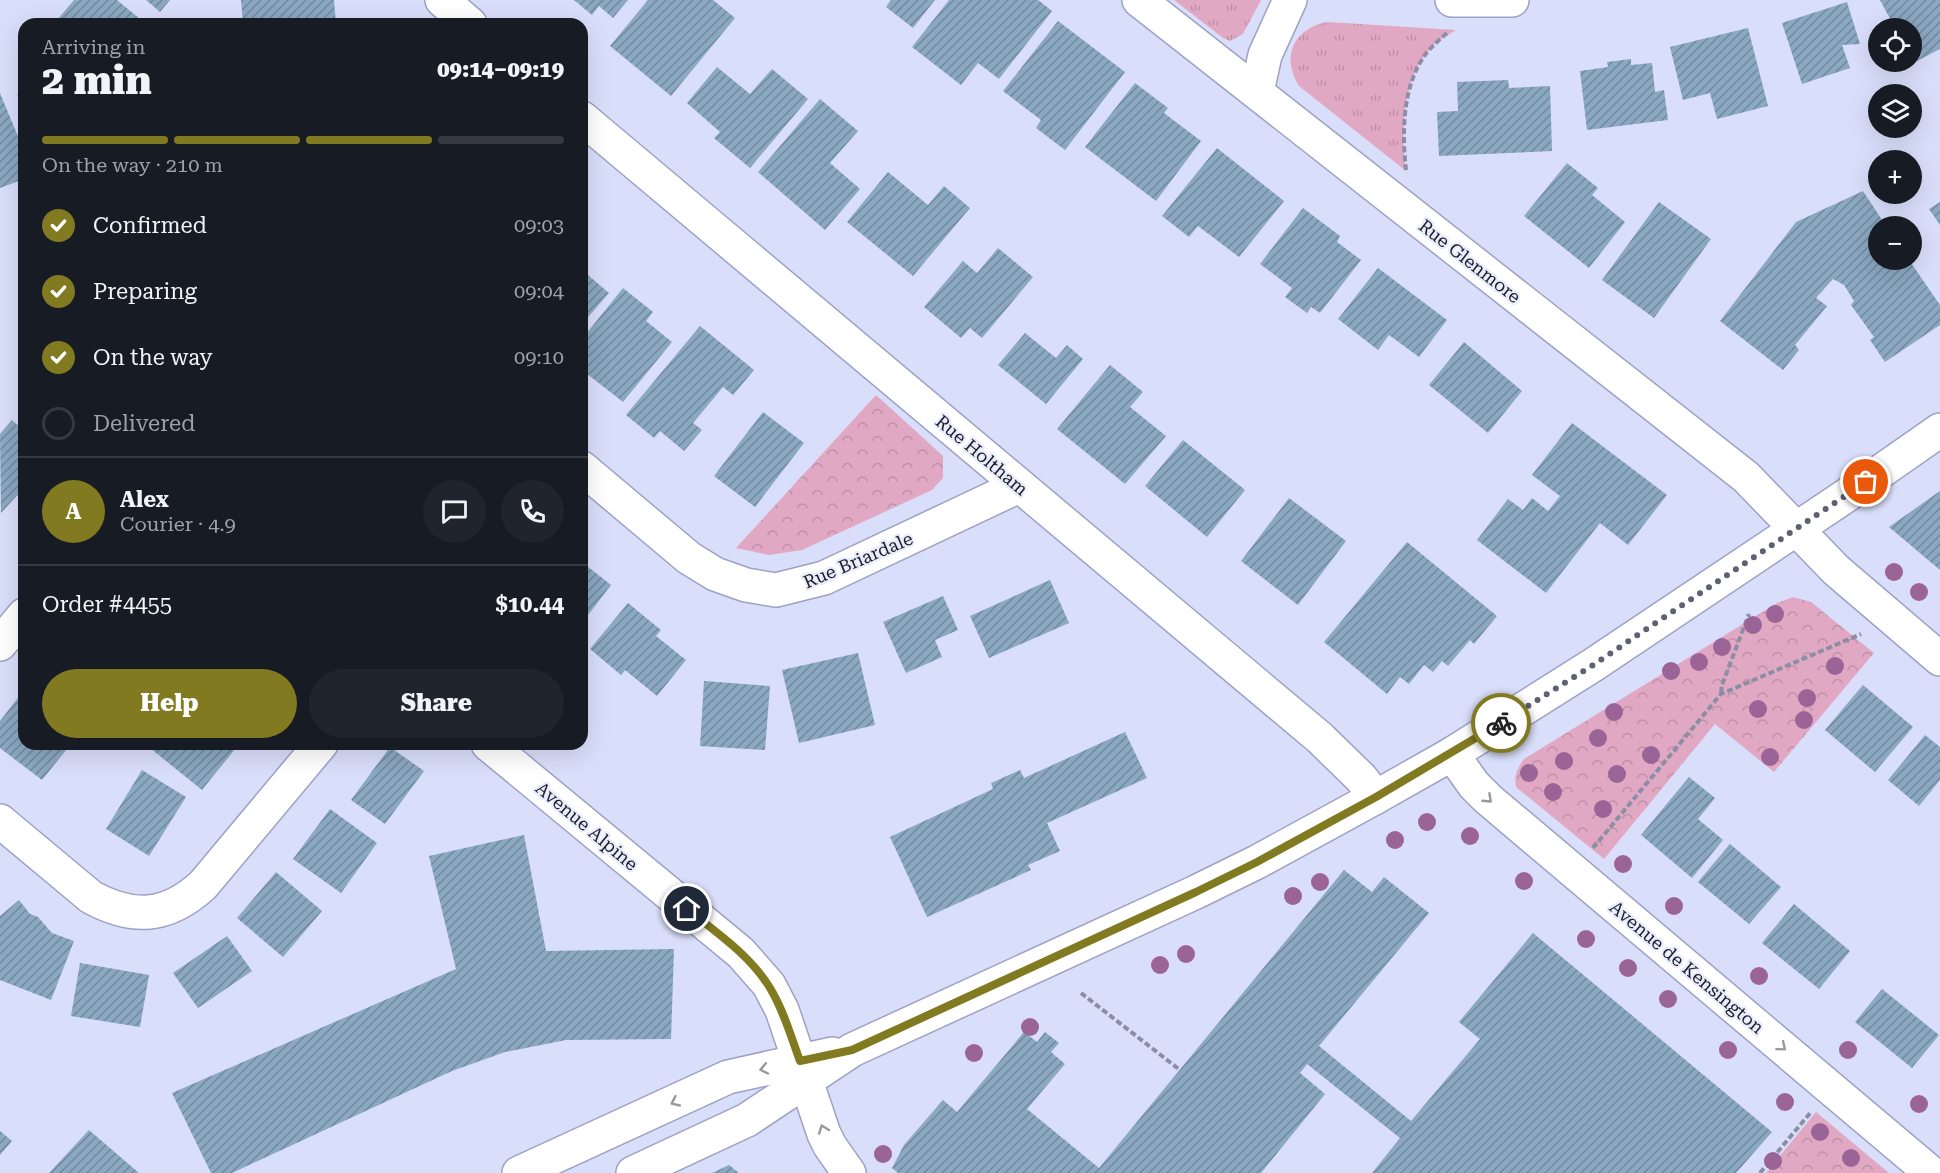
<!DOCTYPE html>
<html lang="en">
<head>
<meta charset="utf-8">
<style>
	body { margin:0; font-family:"Roboto Serif",serif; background:#20242c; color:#f1f3f6; height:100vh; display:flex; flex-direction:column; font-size:22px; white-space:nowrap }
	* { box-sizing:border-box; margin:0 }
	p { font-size:20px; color:#9ea1a6 }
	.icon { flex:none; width:33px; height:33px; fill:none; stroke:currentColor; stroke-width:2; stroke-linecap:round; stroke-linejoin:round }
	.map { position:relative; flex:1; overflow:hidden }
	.sheet { position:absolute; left:18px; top:18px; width:570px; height:732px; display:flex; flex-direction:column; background:#171b24; border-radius:18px; box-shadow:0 6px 24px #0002 }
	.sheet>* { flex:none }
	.fabs { position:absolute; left:1868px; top:18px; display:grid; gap:12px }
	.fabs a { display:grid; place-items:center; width:54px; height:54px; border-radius:50%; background:#171b24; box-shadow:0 6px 24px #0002; font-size:30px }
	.pin { position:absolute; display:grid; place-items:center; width:51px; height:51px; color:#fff; margin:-26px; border:3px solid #fff; border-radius:50%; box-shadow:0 2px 6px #0007 }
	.courier { position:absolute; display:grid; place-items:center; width:60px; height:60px; margin:-30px; border:4px solid #827a20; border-radius:50%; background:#fff; color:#222; box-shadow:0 2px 8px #0007 }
	.head em { font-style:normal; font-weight:800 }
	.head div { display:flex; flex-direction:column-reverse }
	.head { display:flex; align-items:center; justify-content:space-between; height:102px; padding:0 24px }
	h1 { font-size:39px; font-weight:800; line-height:45px }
	.bar { display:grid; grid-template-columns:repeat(4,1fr); gap:9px 6px; align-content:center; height:72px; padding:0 24px }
	.bar i { height:8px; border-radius:4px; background:#363941 }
	.bar .on { background:#827a20 }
	.bar p { grid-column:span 4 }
	.line { display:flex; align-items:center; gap:15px; padding:0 24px; border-top:2px solid #363941 }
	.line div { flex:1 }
	.round { display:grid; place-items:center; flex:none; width:63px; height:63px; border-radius:32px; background:#20242c }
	ol { padding:0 24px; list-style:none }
	li { display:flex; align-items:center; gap:18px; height:66px }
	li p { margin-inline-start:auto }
	li .icon { padding:6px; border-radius:50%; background:#827a20; color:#fff; stroke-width:4 }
	li:last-child { color:#9ea1a6 }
	li i { width:33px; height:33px; border:3px solid #363941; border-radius:50% }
	.cta { display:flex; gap:12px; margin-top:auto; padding:12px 24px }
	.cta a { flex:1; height:69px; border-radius:36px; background:#827a20; color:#fff; font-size:24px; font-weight:800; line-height:69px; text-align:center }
	.cta a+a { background:#20242c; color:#f1f3f6 }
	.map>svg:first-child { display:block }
	.grass { fill:url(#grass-tufts) }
	.forest { fill:url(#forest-crowns) }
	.building { fill:url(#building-hatch) }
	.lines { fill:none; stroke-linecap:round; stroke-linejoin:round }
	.minor-casing { stroke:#9da2c3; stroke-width:36 }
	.major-casing { stroke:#9da2c3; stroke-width:36 }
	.path { stroke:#8b8ea4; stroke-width:4; stroke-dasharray:6 3; stroke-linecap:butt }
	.minor { stroke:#fff; stroke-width:33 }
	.major { stroke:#fff; stroke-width:33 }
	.tree { fill:#9b6496 }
	.oneway { stroke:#98999f }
	.done { stroke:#5e6172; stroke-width:6; stroke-dasharray:0 10.8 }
	.route { stroke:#827a20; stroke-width:8 }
	.labels { text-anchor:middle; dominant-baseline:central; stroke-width:4.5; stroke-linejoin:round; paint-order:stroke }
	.street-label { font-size:18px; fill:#1b1d29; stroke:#e9ecfa }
</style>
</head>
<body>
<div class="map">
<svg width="1940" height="1173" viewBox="0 0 1940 1173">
	<defs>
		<pattern id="grass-tufts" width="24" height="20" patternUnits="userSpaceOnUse" patternTransform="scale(1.5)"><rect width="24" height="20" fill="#e1a8c3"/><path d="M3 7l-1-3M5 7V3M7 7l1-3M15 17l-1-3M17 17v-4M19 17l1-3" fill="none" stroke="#c090a8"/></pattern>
		<pattern id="forest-crowns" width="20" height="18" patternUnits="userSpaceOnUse" patternTransform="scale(1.5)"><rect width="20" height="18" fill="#e1a8c3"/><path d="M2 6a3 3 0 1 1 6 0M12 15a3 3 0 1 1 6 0" fill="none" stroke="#c090a8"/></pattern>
		<pattern id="building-hatch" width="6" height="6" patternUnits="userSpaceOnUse" patternTransform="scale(1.5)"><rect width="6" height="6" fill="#8ba8c1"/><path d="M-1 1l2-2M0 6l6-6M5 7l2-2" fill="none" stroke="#71889d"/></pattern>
	</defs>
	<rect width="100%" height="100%" fill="#d9defa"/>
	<g class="grass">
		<polygon points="1174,0 1261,0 1243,34 1230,41 1223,38"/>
		<path d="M1327 22 1456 30C1450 34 1442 38 1436 43 1402 73 1401 130 1406 171L1299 86C1281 56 1293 29 1327 22Z"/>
	</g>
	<g class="forest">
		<polygon points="876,395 943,456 943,478 932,490 802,550 769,555 736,548"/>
		<path d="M1793 597 1811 602 1874 653 1774 772 1715 724 1604 859 1516 787C1514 775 1517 769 1524 759L1777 603Z"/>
		<polygon points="1816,1112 1889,1173 1766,1173"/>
	</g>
	<g class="building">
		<polygon points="74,0 117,0 146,24 65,24 58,19"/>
		<polygon points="146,0 170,0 160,12"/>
		<polygon points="241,0 334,0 336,24 243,24"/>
		<polygon points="574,0 628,0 613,18 599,6 592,15"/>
		<polygon points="648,0 713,0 735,18 671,96 610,46"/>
		<polygon points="891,0 935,0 913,28 886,7"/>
		<polygon points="949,0 1038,0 1052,11 999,79 978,63 961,85 912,47"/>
		<polygon points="1880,0 1940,0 1940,49 1913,63 1911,60 1911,28 1895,28"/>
		<polygon points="1847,2 1860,44 1842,45 1850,68 1802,84 1782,23"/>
		<polygon points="1058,21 1125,72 1065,150 1036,128 1041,120 1003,91"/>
		<polygon points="1748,28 1768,106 1717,119 1710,93 1683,100 1670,47"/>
		<polygon points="1631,59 1631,65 1652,63 1655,92 1664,90 1668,120 1587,130 1580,71 1608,67 1607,62"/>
		<polygon points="717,67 750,94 772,69 808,99 750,168 714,138 720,132 687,103"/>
		<polygon points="1508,80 1509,88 1550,86 1552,151 1439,156 1437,112 1458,111 1457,82"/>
		<polygon points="1135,83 1168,108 1164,113 1201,141 1156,201 1085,147"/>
		<polygon points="24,86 24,101 17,95"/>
		<polygon points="0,93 24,151 24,179 0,188"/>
		<polygon points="820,99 858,131 830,163 860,189 825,230 758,172"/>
		<polygon points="1217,148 1284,201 1239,257 1198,226 1189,237 1162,216"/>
		<polygon points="1567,163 1598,188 1592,195 1625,222 1589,268 1524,216"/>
		<polygon points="888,172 928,205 944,186 970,208 913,276 847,222"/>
		<polygon points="1863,191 1886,226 1878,226 1878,260 1909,260 1940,305 1940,325 1885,362 1870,340 1874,337 1851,305 1854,301 1844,285 1833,279 1816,298 1827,306 1795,345 1799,350 1783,370 1720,321 1796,222"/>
		<polygon points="1659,202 1711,239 1654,318 1602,280"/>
		<polygon points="1940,202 1940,225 1929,209"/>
		<polygon points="1303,208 1340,236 1337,242 1361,260 1320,313 1311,307 1307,313 1285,297 1292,288 1260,264"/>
		<polygon points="998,248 1033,277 982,338 970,328 961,338 924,307 963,261 977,273"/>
		<polygon points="1378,268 1447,320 1419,357 1389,335 1378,350 1338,319"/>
		<polygon points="582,270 609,293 582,324"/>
		<polygon points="623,288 653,312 646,321 672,342 623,402 582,370 582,339"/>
		<polygon points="700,326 754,370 733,395 723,387 693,423 702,430 684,451 660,431 654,438 626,415"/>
		<polygon points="1025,333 1056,358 1067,345 1083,359 1046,404 998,365"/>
		<polygon points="1464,342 1522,391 1488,433 1429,385"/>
		<polygon points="1110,365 1143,392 1130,407 1166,436 1125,484 1057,429"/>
		<polygon points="763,412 804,443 755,507 714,476"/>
		<polygon points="12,420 24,431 24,488 1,513 0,434"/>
		<polygon points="1572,423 1667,495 1628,545 1600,523 1546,593 1477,540 1508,499 1523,510 1532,498 1548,511 1560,496 1532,475"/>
		<polygon points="1183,440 1245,490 1207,537 1145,486"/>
		<polygon points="1940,491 1940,570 1889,527"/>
		<polygon points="1289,498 1346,541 1298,605 1241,561"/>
		<polygon points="1407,542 1497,616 1474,644 1470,640 1448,666 1442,661 1433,672 1424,665 1409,684 1400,677 1387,694 1324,642"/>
		<polygon points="582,562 611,585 582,623"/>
		<polygon points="1050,580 1069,623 989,658 970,616"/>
		<polygon points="943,596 958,630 935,640 942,657 906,673 883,622"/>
		<polygon points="628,603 661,630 656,636 686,660 657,696 625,670 621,675 590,649"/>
		<polygon points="858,653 875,725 799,743 782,670"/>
		<polygon points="704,681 770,686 765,750 700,746"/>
		<polygon points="1863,685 1913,727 1875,772 1825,730"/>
		<polygon points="24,690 24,744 71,744 42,780 0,748 0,721"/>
		<polygon points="1125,732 1147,778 1047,823 1060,851 1028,865 1031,870 927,917 890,837 993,789 991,783 1020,770 1024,778"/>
		<polygon points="1925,735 1940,747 1940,780 1919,806 1888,780"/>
		<polygon points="145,744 239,744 202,790"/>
		<polygon points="390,747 424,771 385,824 351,800"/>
		<polygon points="142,770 186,797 149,856 106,829"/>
		<polygon points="1689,777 1715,798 1698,819 1723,840 1692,878 1641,835"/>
		<polygon points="330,809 377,843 341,893 293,859"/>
		<polygon points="524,835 546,951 674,949 671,1039 566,1040 505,1052 452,1071 232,1173 211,1173 172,1093 456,969 429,856"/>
		<polygon points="1730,844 1781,887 1749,924 1698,882"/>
		<polygon points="1344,870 1372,892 1384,877 1429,913 1319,1046 1411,1121 1480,1039 1459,1022 1533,933 1772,1132 1736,1173 1372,1173 1400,1138 1307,1064 1300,1073 1325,1094 1261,1173 898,1173 892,1168 904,1145 943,1100 957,1112 1024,1032 1037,1042 1045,1032 1059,1043 1051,1052 1065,1064 1027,1109 1099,1168"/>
		<polygon points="276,872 322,911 283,957 237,918"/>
		<polygon points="19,900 30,914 38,917 52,933 74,941 51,1000 0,980 0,916"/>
		<polygon points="1794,904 1850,951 1819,989 1762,943"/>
		<polygon points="227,936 252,971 198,1008 173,973"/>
		<polygon points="80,963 149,975 140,1027 71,1016"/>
		<polygon points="1882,989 1939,1035 1912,1068 1855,1022"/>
		<polygon points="89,1130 139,1173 49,1173"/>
		<polygon points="0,1131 12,1141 0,1155"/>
		<polygon points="729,1165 739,1173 712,1173"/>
	</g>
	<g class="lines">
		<defs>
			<g id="minor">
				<polyline points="442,0 470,24"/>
				<polyline points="1139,0 1746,477 1836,570 1940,659"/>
				<polyline points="1452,0 1512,0"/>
				<polyline points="1257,92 1265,55 1290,0"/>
				<polyline points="582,118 1320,738 1361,778 1376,797"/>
				<polyline points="582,468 689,558 715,574 746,585 776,590 824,578 1019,486"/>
				<polyline points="0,644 24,615"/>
				<polyline points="488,744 741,953 769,985 782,1010 824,1134 830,1146 849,1173"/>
				<polyline points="1452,754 1474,785 1488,799 1931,1173"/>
				<path d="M0 821 91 897C133 920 167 918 203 885L321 744"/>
			</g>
			<g id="major">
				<polyline points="519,1173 728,1077 832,1054"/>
				<polyline points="633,1173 747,1120 852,1050 1196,892 1257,862 1376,797 1452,754 1593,665 1847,495 1940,430"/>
			</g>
		</defs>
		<use href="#minor" class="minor-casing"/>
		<use href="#major" class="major-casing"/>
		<g class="path">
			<path d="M1406 170C1402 133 1402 87 1425 55 1431 47 1440 39 1448 32"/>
			<polyline points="1721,693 1722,685 1749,614"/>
			<polyline points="1593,848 1721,694 1861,634"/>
			<polyline points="1081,993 1180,1070"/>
			<polyline points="1760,1173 1811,1112"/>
		</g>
		<use href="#minor" class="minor"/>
		<use href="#major" class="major"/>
	</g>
	<g class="tree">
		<circle cx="1894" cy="572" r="9"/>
		<circle cx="1919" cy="592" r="9"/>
		<circle cx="1775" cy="614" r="9"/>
		<circle cx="1753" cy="625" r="9"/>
		<circle cx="1722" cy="647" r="9"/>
		<circle cx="1699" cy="662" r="9"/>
		<circle cx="1835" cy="666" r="9"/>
		<circle cx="1671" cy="671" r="9"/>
		<circle cx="1807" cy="698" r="9"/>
		<circle cx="1758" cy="709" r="9"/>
		<circle cx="1614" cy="712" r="9"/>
		<circle cx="1804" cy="720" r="9"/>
		<circle cx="1598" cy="738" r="9"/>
		<circle cx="1651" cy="755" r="9"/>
		<circle cx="1770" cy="757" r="9"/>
		<circle cx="1564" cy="761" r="9"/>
		<circle cx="1529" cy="773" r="9"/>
		<circle cx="1617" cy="774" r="9"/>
		<circle cx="1553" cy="792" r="9"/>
		<circle cx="1603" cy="809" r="9"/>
		<circle cx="1427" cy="822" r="9"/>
		<circle cx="1470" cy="836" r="9"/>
		<circle cx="1395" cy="840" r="9"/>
		<circle cx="1623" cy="864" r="9"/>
		<circle cx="1524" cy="881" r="9"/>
		<circle cx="1320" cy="882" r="9"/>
		<circle cx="1293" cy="896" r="9"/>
		<circle cx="1674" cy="906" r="9"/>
		<circle cx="1586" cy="939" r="9"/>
		<circle cx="1186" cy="954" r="9"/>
		<circle cx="1160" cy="965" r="9"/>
		<circle cx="1628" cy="968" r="9"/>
		<circle cx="1759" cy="976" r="9"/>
		<circle cx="1668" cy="999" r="9"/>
		<circle cx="1030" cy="1027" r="9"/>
		<circle cx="1728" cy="1050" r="9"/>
		<circle cx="1848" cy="1050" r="9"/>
		<circle cx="974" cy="1053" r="9"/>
		<circle cx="1785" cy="1102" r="9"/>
		<circle cx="1919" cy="1104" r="9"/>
		<circle cx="1820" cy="1132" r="9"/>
		<circle cx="883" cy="1154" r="9"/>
		<circle cx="1851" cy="1158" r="9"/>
		<circle cx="1773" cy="1161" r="9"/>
	</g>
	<defs><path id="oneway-chevron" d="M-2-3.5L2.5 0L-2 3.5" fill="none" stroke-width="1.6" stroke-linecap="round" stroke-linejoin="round" transform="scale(1.5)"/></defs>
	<g class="oneway">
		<use href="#oneway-chevron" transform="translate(1488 799) rotate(43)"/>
		<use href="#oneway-chevron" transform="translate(1782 1047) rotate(40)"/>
		<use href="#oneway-chevron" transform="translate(764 1069) rotate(168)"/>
		<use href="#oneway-chevron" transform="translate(675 1102) rotate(155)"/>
		<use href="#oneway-chevron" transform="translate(823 1129) rotate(-110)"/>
	</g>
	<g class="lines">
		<polyline class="done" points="1501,723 1593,665 1866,482"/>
		<path class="route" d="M687 909C716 932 751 956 770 988 784 1011 791 1037 800 1061L852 1050 1196 892 1257 862 1376 797 1501 723"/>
	</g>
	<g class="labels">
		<g class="street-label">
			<text transform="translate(1470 261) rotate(38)">Rue Glenmore</text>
			<text transform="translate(982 455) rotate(40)">Rue Holtham</text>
			<text transform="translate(858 560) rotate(-23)">Rue Briardale</text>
			<text transform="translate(587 826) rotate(40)">Avenue Alpine</text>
			<text transform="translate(1687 967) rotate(40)">Avenue de Kensington</text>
		</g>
	</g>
</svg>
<div class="fabs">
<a><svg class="icon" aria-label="locate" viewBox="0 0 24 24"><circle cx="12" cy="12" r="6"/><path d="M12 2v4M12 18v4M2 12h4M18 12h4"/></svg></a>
<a><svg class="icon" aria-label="layers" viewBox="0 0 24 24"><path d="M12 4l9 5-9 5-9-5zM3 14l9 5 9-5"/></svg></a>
<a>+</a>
<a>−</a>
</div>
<div class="pin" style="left:1866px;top:482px;background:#ea580c"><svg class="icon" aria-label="bag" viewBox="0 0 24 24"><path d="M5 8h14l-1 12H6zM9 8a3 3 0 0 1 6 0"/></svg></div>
<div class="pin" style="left:687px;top:909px;background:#1f2937"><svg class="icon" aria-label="home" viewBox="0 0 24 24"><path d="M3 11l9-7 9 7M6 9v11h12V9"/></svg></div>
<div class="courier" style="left:1501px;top:723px"><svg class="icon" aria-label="bike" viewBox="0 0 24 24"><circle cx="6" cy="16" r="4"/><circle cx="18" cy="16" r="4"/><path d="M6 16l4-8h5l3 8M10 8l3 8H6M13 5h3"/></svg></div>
<section class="sheet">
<div class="head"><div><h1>2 min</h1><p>Arriving in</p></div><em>09:14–09:19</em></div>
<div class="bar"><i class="on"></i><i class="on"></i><i class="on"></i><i></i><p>On the way · 210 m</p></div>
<ol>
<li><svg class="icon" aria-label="check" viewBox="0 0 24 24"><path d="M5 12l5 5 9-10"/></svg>Confirmed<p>09:03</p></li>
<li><svg class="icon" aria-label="check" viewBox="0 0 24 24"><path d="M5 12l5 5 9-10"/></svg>Preparing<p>09:04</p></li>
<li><svg class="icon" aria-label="check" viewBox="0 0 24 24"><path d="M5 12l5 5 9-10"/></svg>On the way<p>09:10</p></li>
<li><i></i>Delivered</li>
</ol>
<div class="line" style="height:108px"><b class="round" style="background:#827a20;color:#fff">A</b><div><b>Alex</b><p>Courier · 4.9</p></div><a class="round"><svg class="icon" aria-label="chat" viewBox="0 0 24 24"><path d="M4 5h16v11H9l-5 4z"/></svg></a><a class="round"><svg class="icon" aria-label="phone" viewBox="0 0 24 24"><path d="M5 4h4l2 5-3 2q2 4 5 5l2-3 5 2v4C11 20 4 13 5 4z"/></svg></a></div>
<div class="line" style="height:78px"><div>Order #4455</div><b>$10.44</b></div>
<div class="cta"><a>Help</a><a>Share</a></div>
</section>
</div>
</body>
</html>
